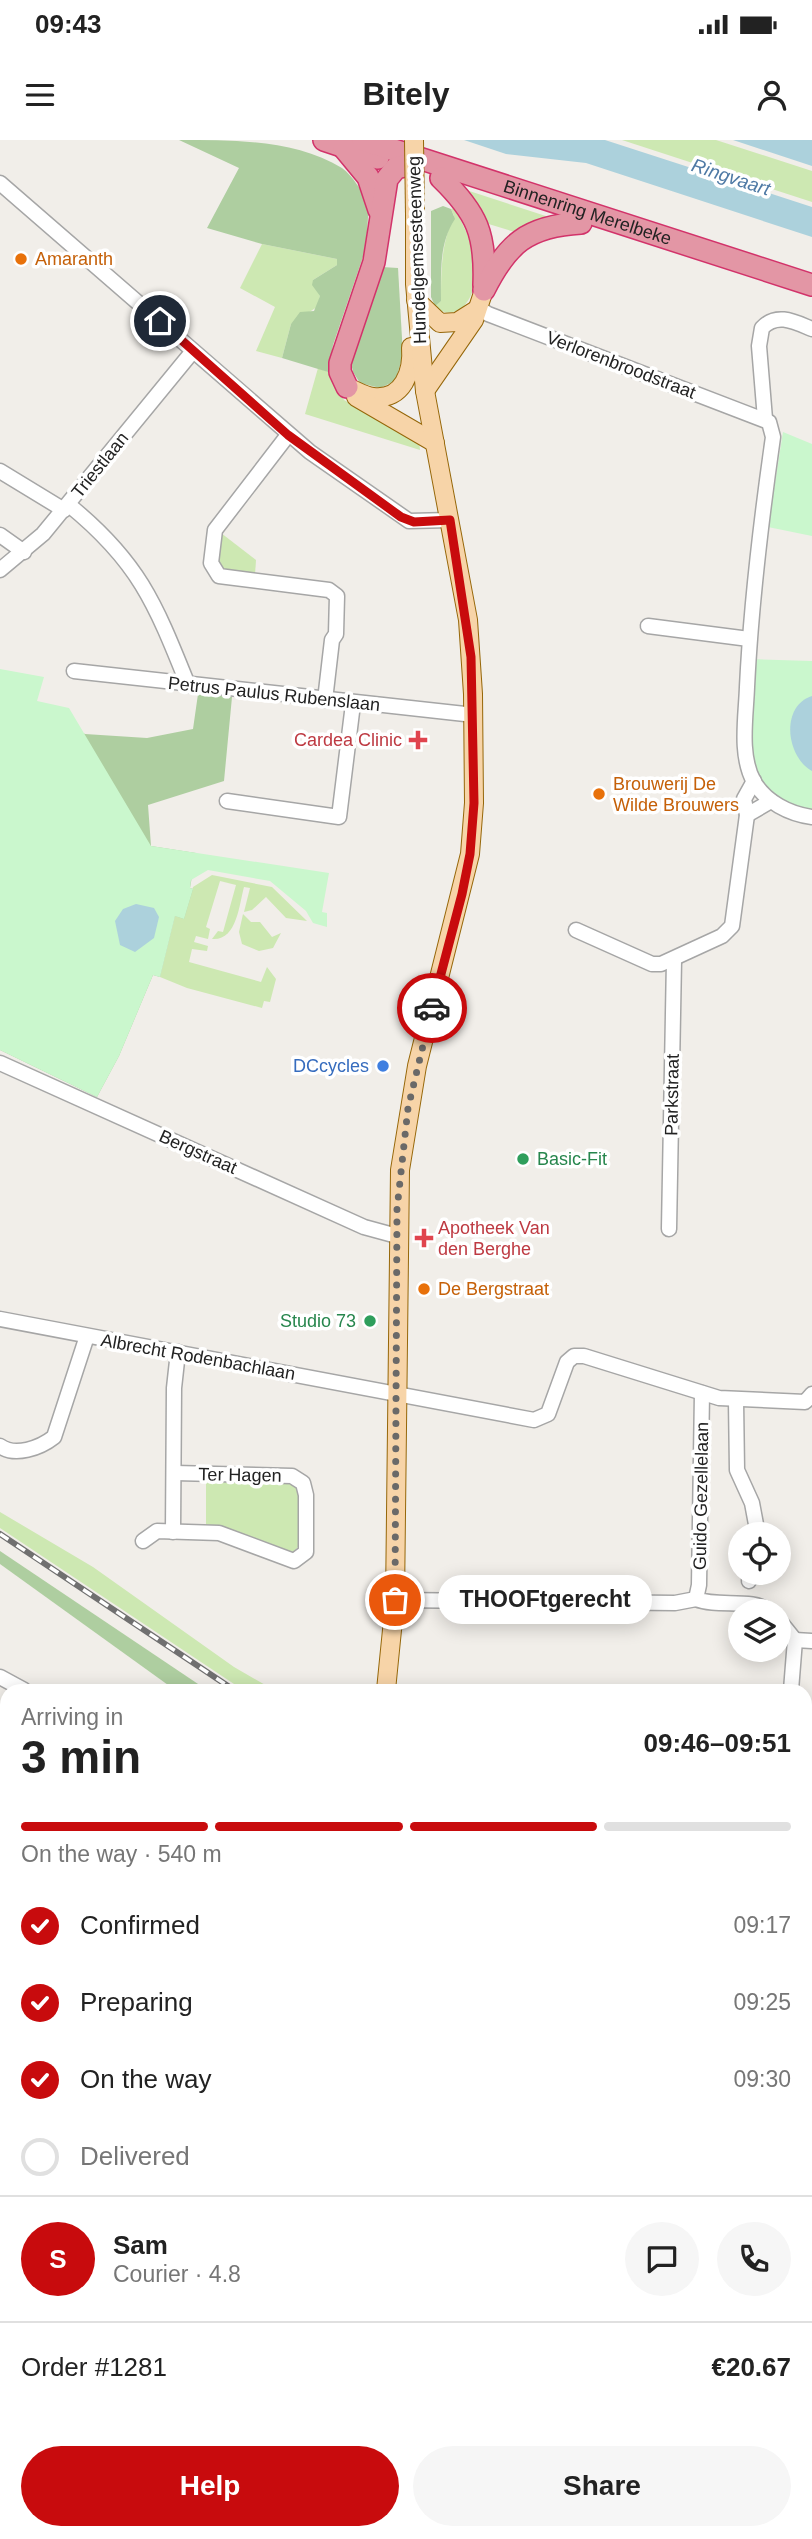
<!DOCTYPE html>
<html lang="en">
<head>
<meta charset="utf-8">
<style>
	body { margin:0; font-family:Helvetica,sans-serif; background:#f6f6f6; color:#222; height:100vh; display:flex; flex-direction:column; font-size:26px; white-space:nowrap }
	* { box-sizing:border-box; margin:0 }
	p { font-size:23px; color:#767676 }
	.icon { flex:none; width:38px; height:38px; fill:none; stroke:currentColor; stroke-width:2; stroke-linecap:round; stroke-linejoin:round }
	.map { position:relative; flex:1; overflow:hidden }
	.sheet { position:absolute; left:0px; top:1544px; width:812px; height:856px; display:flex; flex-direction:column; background:#fff; border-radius:21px 21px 0 0; box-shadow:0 4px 18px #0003 }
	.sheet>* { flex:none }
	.fabs { position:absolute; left:728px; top:1382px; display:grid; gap:14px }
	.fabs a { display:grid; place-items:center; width:63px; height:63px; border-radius:50%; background:#fff; box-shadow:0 4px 18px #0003; font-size:35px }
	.pin { position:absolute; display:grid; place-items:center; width:60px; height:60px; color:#fff; margin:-30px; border:4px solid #fff; border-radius:50%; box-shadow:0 2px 7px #0007 }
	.courier { position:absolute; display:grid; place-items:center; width:70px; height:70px; margin:-35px; border:5px solid #c80b0d; border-radius:50%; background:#fff; color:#222; box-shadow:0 2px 9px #0007 }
	.bubble { position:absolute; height:49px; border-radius:24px; background:#fff; box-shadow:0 4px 18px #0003; font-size:23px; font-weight:800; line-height:49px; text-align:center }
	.overview em { font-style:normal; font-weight:800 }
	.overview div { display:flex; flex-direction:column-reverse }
	.overview { display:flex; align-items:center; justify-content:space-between; height:119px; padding:0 21px }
	h1 { font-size:46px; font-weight:800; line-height:52px }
	.bar { display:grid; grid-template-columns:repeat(4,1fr); gap:10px 7px; align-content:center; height:84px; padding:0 21px }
	.bar i { height:9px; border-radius:5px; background:#e0e0e0 }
	.bar .active { background:#c80b0d }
	.bar p { grid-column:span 4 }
	.line { display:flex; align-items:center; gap:18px; padding:0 21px; border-top:2px solid #e0e0e0 }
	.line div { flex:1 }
	.round { display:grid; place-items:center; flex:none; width:74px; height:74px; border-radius:37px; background:#f6f6f6 }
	ol { padding:0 21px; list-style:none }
	li { display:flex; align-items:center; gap:21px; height:77px }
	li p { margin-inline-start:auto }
	li .icon { padding:7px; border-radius:50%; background:#c80b0d; color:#fff; stroke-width:4 }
	li:last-child { color:#767676 }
	li i { width:38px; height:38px; border:4px solid #e0e0e0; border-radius:50% }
	.primary-button { display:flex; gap:14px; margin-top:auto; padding:14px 21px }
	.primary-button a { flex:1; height:80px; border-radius:42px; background:#c80b0d; color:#fff; font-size:28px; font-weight:800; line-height:80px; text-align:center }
	.primary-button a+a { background:#f6f6f6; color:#222 }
	.status { display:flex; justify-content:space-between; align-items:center; height:49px; padding:0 35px; background:#fff; direction:ltr }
	.status svg { height:19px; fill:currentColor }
	header { display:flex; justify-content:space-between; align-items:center; height:91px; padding:0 21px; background:#fff; font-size:32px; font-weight:800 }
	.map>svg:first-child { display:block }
	.grass { fill:#cde8b2 }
	.forest { fill:#aecea0 }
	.park { fill:#caf7cd }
	.water { fill:#acd1dc }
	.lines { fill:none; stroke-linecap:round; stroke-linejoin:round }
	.minor-tunnel { stroke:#c8c5c1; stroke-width:14; stroke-dasharray:14 7; stroke-linecap:butt }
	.minor-casing { stroke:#a6a6a6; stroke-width:17 }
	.major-casing { stroke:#966709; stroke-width:20 }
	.highway-casing { stroke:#d2336a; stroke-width:24 }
	.minor { stroke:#fff; stroke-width:14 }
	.major { stroke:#f7d4a8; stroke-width:18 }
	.highway { stroke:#e396a5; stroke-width:21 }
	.rail-casing { stroke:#707070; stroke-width:6 }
	.rail { stroke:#fff; stroke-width:3.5; stroke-dasharray:10; stroke-linecap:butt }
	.major-bridge-casing { stroke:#966709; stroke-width:20; stroke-linecap:butt }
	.major-bridge { stroke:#f7d4a8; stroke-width:18 }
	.done { stroke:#6a6968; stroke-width:7; stroke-dasharray:0 12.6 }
	.route { stroke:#c80b0d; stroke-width:9 }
	.food-dot { fill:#e8710a; stroke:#fff; stroke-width:2.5 }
	.health-dot { fill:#e0444e; stroke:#fff; stroke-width:2.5 }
	.shop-dot { fill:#3f7fe0; stroke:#fff; stroke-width:2.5 }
	.leisure-dot { fill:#2e9e5b; stroke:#fff; stroke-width:2.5 }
	.labels { text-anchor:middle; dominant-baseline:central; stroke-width:7; stroke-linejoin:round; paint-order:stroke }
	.street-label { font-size:18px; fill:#222; stroke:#fff }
	.food-label { font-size:18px; fill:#c56008; stroke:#fff; text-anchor:start }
	.health-label { font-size:18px; fill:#be3a42; stroke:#fff; text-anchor:end }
	.shop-label { font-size:18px; fill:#366cbe; stroke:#fff; text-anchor:end }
	.leisure-label { font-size:18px; fill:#27864d; stroke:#fff; text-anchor:start }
	.water-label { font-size:19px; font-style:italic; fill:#4f7aa5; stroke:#fff }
</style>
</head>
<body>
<div class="status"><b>09:43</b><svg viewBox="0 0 49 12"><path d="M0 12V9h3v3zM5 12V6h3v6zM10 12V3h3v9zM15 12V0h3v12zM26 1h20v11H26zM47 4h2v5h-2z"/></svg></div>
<header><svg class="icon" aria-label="menu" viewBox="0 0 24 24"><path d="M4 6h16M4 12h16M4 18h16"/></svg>Bitely<svg class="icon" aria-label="person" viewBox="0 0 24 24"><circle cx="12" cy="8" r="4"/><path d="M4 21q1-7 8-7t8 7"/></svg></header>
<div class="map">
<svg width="812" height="2399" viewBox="0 0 812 2399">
	<rect width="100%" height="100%" fill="#f1eee9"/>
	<g class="grass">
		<polygon points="622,0 716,0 812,31 812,62"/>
		<polygon points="460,48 555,79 521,94 482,82"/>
		<path d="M454 68C470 95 488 138 464 166 452 176 442 174 432 164L441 161C441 130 441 104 454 76L451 69Z"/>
		<polygon points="262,104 337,119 337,125 313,140 320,156 317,167 291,184 282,218 256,211 275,167 240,148"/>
		<polygon points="318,228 328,232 344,260 419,301 420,310 305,274"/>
		<polygon points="221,393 256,420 255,435 222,430 218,422"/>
		<path d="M212 735 272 747 307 781 286 778 266 757 252 770 244 772 250 748 244 747C239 765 237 801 212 799L218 791 223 792 236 745 220 741 206 787 210 789 208 799 196 796 194 802 208 806 207 811 192 809 189 822 261 842 267 827 276 839 270 862 264 861 262 868 187 848 160 837 175 776 184 778 193 747Z"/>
		<polygon points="243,774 251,782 260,782 272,797 281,793 273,808 259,811 242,804 239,792"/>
		<polygon points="206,1341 292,1342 302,1351 302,1403 292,1413 227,1389 206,1386"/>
		<polygon points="0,1372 93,1427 234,1527 274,1550 243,1550 0,1388"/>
	</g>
	<g class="forest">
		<path d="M179 0C235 0 296 0 342 28 353 36 361 51 369 62L366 108 333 205 328 232 282 218 291 184 300 172 314 171 320 156 312 145 313 140 337 125V119L262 104 207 88 239 28Z"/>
		<path d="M443 66 451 69 455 79C439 103 441 132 441 161L435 166 431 157V71Z"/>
		<polygon points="382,127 398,128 403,216 395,241 380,248 360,243 353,232 350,218"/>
		<polygon points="198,554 232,557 224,641 148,665 151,706 196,713 190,748 193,749 184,779 175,776 160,837 153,835 119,916 97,957 0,910 48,573 85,594 147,598 193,589"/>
		<polygon points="0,1411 207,1550 175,1550 0,1424"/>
		<polygon points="3,2181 7,2182 7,2318 0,2313 0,2184"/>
	</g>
	<g class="park">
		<polygon points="783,292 812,304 812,396 768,387"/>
		<polygon points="750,519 812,521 812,674 772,659 750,625"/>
		<polygon points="0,529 44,537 37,561 69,568 151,706 329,733 322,772 327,773 327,787 313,783 306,771 270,741 208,730 191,740 190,748 193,749 184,779 175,776 160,837 153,835 119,916 97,957 0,910"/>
	</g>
	<g class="water">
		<polygon points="464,0 605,0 812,67 812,97 586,23 506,14"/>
		<polygon points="733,0 812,0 812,26"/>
		<path d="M812 556V631C786 617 780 566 812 556Z"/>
		<polygon points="136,764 154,768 159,777 154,798 135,812 120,805 115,781 123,769"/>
	</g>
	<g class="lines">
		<polyline class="minor-tunnel" points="805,2015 812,2006"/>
		<defs>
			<g id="minor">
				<polyline points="0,43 310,312 409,381 450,380"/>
				<path d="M479 168 488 174 769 282 773 297C761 381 751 463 747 547 746 577 739 615 754 642 766 662 789 674 812 677"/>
				<path d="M765 279 759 206 762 188C777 172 795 182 812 189"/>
				<polyline points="288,295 215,390 211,423 219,436 329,450 337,456 336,494 332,500 325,560"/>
				<polyline points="0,331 64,370"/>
				<path d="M69 365C139 422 155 463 188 545"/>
				<polyline points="0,395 24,412"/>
				<polyline points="0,430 43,394 193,211"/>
				<polyline points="648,486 749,499"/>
				<polyline points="74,531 474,575"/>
				<polyline points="754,641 744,659 747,675 771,661"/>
				<polyline points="227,661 339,677 353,564"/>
				<polyline points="576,790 652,824 661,824 722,796 732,786 747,675"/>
				<polyline points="0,923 364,1087 397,1096"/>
				<polyline points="669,1089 674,820"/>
				<polyline points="0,1179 534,1280 548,1274 567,1222 574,1216 584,1216 719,1258 805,1262 812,1254"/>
				<path d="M702 1253 699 1445 696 1459C719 1468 752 1457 771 1472"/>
				<polyline points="736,1261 737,1330 752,1363 758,1395"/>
				<path d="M0 1306C15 1317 40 1308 54 1297L87 1196"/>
				<polyline points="173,1392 174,1248 178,1212"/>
				<polyline points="143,1401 157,1391 219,1393 294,1421 306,1412 306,1355 303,1343 292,1336 175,1333"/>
				<polyline points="749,1441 750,1433"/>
				<polyline points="395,1460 675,1463 696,1459"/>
				<polyline points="779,1480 795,1500"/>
				<polyline points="795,1500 812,1501"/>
				<polyline points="0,1537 24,1550"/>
				<polyline points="791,1550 795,1500"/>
				<polyline points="805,1706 812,1712"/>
				<polyline points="805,1848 812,1854"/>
				<polyline points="0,1907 7,1908"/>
				<polyline points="805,2072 812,2091"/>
				<polyline points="805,2303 812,2300"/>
				<polyline points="262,2392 266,2399"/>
				<polyline points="679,2392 680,2399"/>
				<polyline points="0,2393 9,2392"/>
			</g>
			<g id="major">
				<polyline points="416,160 440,183 457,182 476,170"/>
				<path d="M347 247C355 250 364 256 373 257 403 261 413 231 411 207"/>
				<polyline points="425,251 474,180 484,150"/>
				<polyline points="356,257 435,303"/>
				<polyline points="386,1550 395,1460 400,1030 417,926 470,714 474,663 473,554 468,480 425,251 415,144 415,75"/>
				<polyline points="528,2392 531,2399"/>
			</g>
			<g id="highway">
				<polyline points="324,0 378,18"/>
				<path id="s1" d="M363 0 812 145"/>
				<polyline points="344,8 368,37 379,70"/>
				<path d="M441 38C477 73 486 94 484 145"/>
				<path d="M484 150C507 104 527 86 581 83"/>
				<polyline points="347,247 340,232 340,223 374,122 387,39 396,28 404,26"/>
			</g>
		</defs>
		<use href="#minor" class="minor-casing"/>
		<use href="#major" class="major-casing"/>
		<use href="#highway" class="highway-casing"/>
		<use href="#minor" class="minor"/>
		<use href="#major" class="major"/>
		<use href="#highway" class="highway"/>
		<defs>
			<g id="rail">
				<polyline points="0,1394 234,1550"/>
				<polyline points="805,1988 812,1994"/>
			</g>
		</defs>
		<use href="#rail" class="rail-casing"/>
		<use href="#rail" class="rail"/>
		<defs>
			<polyline id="major-bridge" points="414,0 415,75"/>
		</defs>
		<use href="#major-bridge" class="major-bridge-casing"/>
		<use href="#major-bridge" class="major-bridge"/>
	</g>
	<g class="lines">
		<polyline class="done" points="395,1460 397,1069 408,968 432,868"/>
		<polyline class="route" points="160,181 288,295 401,377 414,382 450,380 471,517 474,663 470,714 462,754 432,868"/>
	</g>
	<g class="food-dot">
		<circle cx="21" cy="119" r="7"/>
		<circle cx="599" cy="654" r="7"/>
		<circle cx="424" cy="1149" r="7"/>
	</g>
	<g class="health-dot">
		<path d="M414.5 589.5h7v7h7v7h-7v7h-7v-7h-7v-7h7z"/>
		<path d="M420.5 1087.5h7v7h7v7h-7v7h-7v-7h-7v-7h7z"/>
	</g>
	<circle class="shop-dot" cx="383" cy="926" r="7"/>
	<g class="leisure-dot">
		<circle cx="523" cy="1019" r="7"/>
		<circle cx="370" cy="1181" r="7"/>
	</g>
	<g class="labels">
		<g class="street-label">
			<text stroke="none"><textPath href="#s1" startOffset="236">Binnenring Merelbeke</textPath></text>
			<text transform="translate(417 110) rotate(-92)">Hundelgemsesteenweg</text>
			<text transform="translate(621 225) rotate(21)">Verlorenbroodstraat</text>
			<text transform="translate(100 325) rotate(-51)">Triestlaan</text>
			<text transform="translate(274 554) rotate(6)">Petrus Paulus Rubenslaan</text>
			<text transform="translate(672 955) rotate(-89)">Parkstraat</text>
			<text transform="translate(198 1012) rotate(24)">Bergstraat</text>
			<text transform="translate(198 1217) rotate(10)">Albrecht Rodenbachlaan</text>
			<text transform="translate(240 1335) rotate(1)">Ter Hagen</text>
			<text transform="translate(701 1356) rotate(-89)">Guido Gezellelaan</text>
		</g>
		<g class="food-label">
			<text x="35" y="119">Amaranth</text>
			<text x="613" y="644">Brouwerij De<tspan x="613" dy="21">Wilde Brouwers</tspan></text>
			<text x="438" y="1149">De Bergstraat</text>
		</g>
		<g class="health-label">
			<text x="402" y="600">Cardea Clinic</text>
			<text x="438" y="1088" text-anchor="start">Apotheek Van<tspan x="438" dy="21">den Berghe</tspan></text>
		</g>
		<g class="shop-label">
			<text x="369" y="926">DCcycles</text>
		</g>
		<g class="leisure-label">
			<text x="537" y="1019">Basic-Fit</text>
			<text x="356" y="1181" text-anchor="end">Studio 73</text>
		</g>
		<g class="water-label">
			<text transform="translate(731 37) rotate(18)">Ringvaart</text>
		</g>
	</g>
</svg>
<div class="fabs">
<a><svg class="icon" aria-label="locate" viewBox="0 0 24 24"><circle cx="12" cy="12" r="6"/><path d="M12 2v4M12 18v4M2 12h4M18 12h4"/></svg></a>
<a><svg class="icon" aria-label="layers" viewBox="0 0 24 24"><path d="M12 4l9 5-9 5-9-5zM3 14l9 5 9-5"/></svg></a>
</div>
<div class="pin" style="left:395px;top:1460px;background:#ea580c"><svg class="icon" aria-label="bag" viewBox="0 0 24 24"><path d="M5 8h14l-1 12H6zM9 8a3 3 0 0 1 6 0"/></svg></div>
<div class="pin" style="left:160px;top:181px;background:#1f2937"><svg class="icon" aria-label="home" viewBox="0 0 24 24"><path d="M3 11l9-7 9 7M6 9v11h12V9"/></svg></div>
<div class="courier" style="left:432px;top:868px"><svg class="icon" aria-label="car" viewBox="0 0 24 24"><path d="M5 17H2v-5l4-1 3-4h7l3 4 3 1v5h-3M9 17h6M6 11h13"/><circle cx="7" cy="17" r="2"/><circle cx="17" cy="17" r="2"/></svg></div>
<div class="bubble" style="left:438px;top:1435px;width:214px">THOOFtgerecht</div>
<section class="sheet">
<div class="overview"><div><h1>3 min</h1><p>Arriving in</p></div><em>09:46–09:51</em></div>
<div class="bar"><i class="active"></i><i class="active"></i><i class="active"></i><i></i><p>On the way · 540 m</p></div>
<ol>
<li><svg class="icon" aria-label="check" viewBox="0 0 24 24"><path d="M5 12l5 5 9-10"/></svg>Confirmed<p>09:17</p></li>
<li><svg class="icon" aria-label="check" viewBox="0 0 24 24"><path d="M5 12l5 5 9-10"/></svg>Preparing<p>09:25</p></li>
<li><svg class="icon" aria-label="check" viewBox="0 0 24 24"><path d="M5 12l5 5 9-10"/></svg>On the way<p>09:30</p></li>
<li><i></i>Delivered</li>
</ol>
<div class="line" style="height:126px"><b class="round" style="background:#c80b0d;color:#fff">S</b><div><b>Sam</b><p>Courier · 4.8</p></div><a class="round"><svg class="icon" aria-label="chat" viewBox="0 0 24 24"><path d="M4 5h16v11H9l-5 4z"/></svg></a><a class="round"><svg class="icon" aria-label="phone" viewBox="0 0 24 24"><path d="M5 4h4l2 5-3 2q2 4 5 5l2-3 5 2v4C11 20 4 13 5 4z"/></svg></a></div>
<div class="line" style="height:91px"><div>Order #1281</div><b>€20.67</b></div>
<div class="primary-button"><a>Help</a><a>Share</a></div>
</section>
</div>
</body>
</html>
